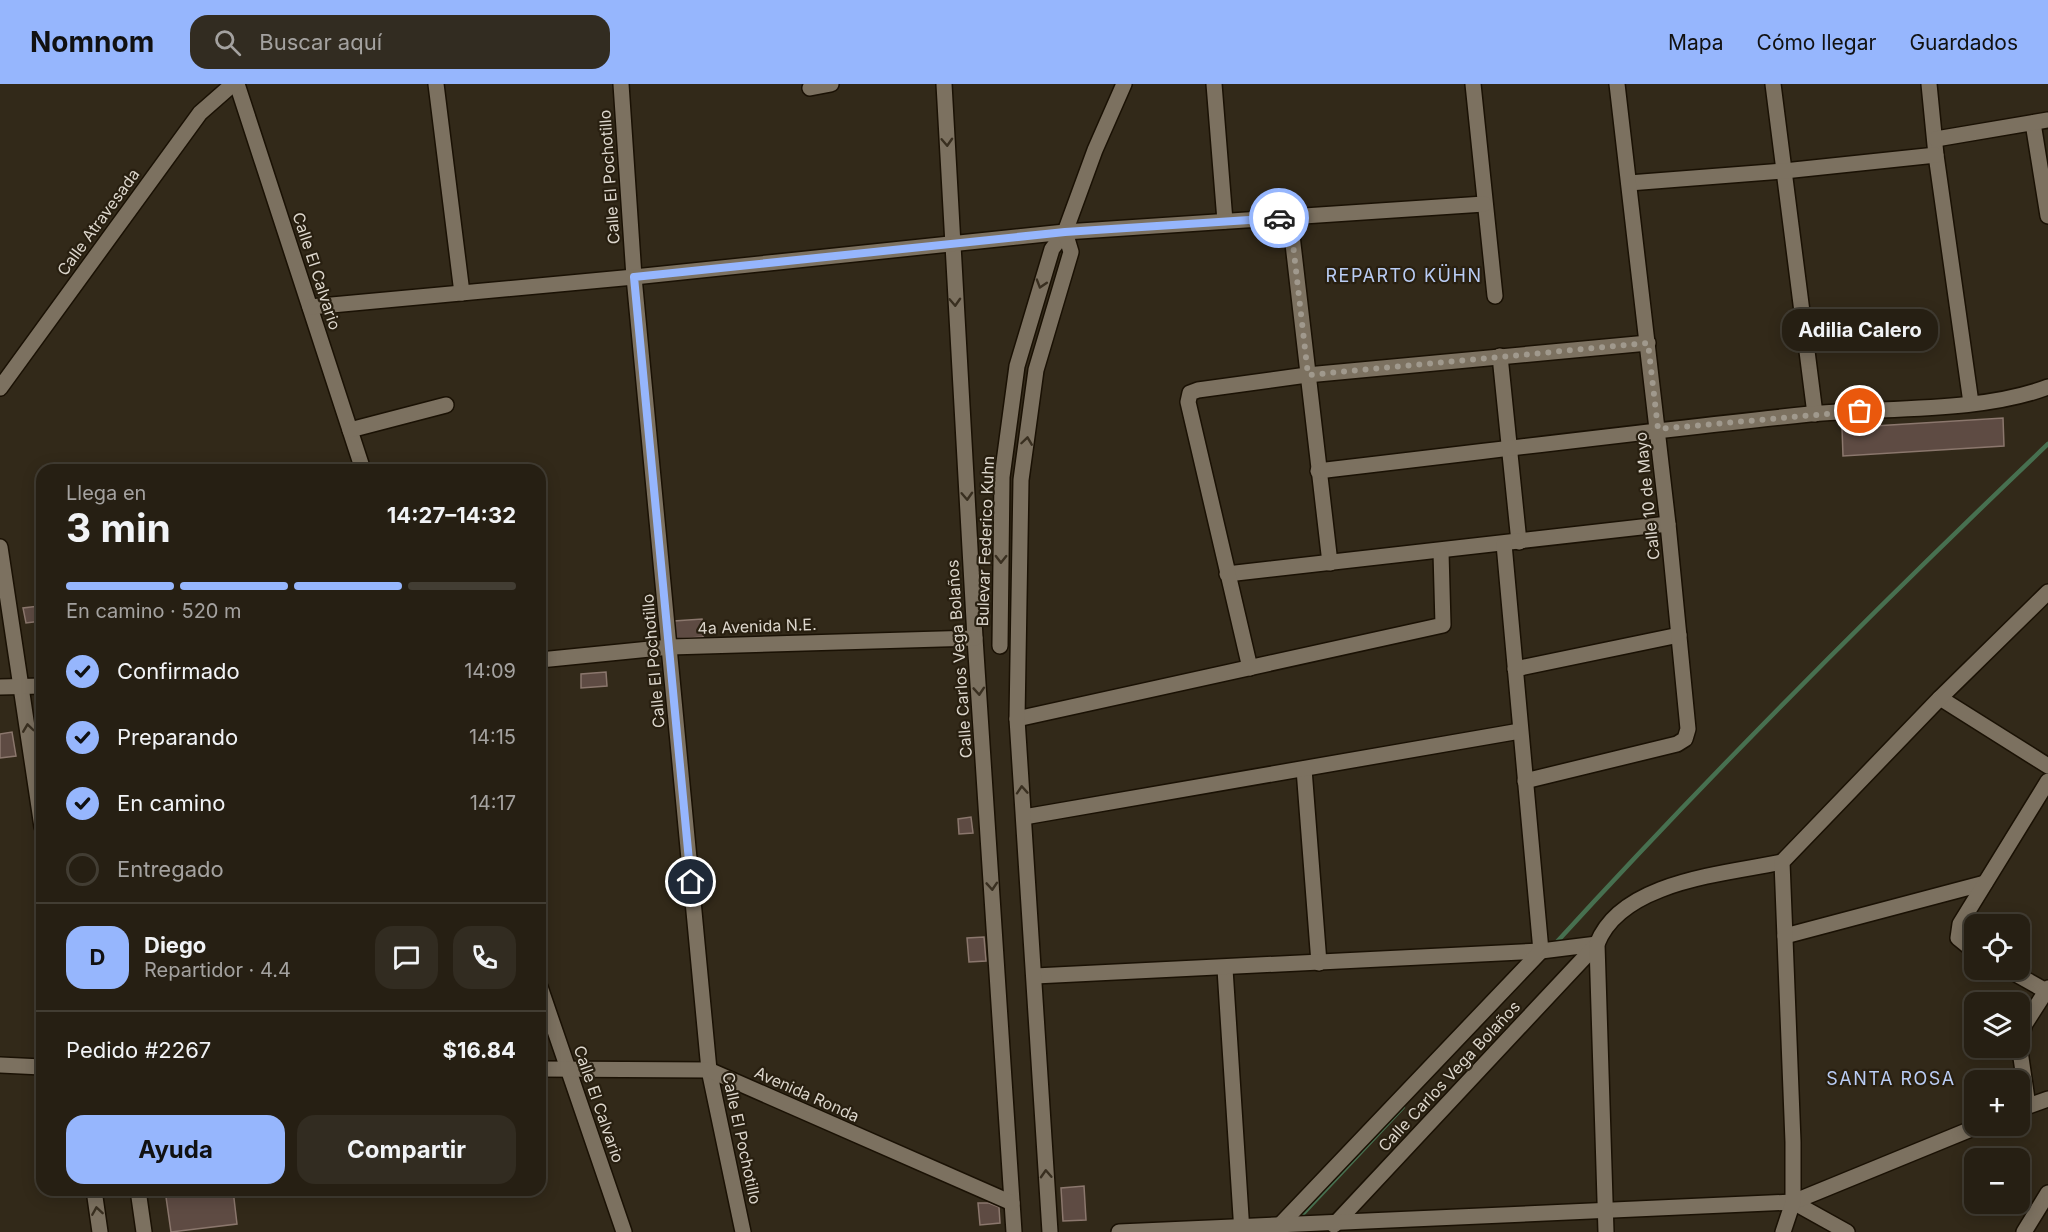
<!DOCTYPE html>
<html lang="es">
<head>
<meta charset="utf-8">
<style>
	body { margin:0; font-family:Inter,sans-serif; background:#322c21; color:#f1f3f6; height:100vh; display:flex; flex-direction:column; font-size:22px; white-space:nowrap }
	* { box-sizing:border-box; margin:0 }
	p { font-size:20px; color:#a4a2a0 }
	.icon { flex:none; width:33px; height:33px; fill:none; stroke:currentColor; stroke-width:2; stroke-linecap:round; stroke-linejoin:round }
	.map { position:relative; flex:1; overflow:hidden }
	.panel { position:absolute; left:36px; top:380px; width:510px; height:732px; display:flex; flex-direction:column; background:#261f13; border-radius:18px; box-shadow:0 3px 15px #0003,0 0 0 2px #423d33 }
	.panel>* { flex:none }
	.fabs { position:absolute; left:1964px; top:830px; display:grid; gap:12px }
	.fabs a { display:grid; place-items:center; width:66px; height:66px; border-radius:12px; background:#261f13; box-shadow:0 3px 15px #0003,0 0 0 2px #423d33; font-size:30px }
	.pin { position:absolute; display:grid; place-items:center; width:51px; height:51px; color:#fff; margin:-26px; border:3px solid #fff; border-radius:50%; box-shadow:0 2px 6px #0007 }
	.courier { position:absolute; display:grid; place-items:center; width:60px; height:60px; margin:-30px; border:4px solid #96b6fd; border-radius:50%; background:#fff; color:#222; box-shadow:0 2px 8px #0007 }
	.bubble { position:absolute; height:42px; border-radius:18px; background:#261f13; box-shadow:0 3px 15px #0003,0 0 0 2px #423d33; font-size:20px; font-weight:700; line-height:42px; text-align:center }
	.overview em { font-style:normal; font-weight:700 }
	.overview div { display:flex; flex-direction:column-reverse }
	.overview { display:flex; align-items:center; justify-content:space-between; height:102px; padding:0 30px }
	h1 { font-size:39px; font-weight:700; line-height:45px }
	.bar { display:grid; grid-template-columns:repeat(4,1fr); gap:9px 6px; align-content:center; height:72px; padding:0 30px }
	.bar i { height:8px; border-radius:4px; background:#423d33 }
	.bar .on { background:#96b6fd }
	.bar p { grid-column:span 4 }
	.line { display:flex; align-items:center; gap:15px; padding:0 30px; border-top:2px solid #423d33 }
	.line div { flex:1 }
	.round { display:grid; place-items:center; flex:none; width:63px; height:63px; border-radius:18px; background:#322c21 }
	ol { padding:0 30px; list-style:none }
	li { display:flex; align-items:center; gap:18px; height:66px }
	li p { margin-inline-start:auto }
	li .icon { padding:6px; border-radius:50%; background:#96b6fd; color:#111; stroke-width:4 }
	li:last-child { color:#a4a2a0 }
	li i { width:33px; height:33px; border:3px solid #423d33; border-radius:50% }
	.button { display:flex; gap:12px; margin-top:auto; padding:12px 30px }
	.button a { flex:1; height:69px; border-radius:18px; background:#96b6fd; color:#111; font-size:24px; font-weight:700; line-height:69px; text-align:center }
	.button a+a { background:#322c21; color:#f1f3f6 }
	header { display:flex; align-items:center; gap:36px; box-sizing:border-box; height:84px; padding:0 30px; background:#96b6fd; color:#111 }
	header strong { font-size:28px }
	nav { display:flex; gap:33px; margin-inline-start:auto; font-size:21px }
	.search { width:420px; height:54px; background:#322c21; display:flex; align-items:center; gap:15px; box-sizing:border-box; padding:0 21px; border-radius:18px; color:#a4a2a0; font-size:22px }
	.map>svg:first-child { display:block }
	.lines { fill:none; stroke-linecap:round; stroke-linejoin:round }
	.stream { stroke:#477050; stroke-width:4.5 }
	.building { fill:#5e4b43; stroke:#8b776d; stroke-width:1.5 }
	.minor-casing { stroke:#1a1104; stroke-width:18 }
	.minor { stroke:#7c7160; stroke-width:15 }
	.oneway { stroke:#392f20 }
	.done { stroke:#a0998d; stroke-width:6; stroke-dasharray:0 10.8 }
	.route { stroke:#96b6fd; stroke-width:8 }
	.labels { text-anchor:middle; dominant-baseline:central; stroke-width:4.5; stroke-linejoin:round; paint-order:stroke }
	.street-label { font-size:16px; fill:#dcd6cc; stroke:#281f10 }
	.neighbourhood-label { font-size:18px; letter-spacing:1.5px; fill:#bacdf5; stroke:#281f10 }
</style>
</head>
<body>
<header>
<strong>Nomnom</strong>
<div class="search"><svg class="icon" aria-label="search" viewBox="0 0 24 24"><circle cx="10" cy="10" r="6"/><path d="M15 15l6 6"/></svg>Buscar aquí</div>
<nav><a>Mapa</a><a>Cómo llegar</a><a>Guardados</a></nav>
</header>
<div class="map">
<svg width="2048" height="1148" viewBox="0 0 2048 1148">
	<rect width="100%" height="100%" fill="#322919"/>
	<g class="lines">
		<g class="stream">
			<path d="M1554 861C1712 688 1878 522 2048 360"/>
			<polyline points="1298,1135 1403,1023"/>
		</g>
	</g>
	<g class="building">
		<polygon points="2003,334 2004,362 1843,372 1842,344"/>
		<polygon points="39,522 41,537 26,539 23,524"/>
		<polygon points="702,535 703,553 675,555 674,537"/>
		<polygon points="606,588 607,602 581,604 581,590"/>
		<polygon points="12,648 16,672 0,674 0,650"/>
		<polygon points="971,733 973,749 959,750 958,735"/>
		<polygon points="984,853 986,877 969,878 967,854"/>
		<polygon points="1084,1102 1086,1136 1063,1137 1061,1104"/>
		<polygon points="165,1106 233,1106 237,1140 171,1148"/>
		<polygon points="978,1119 989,1119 999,1123 1000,1139 980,1141"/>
	</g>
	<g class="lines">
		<defs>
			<g id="minor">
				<polyline points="237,0 363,386"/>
				<polyline points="436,0 462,209"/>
				<polyline points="621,0 634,193 709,986 743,1148"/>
				<polyline points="944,0 975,554 1014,1148"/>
				<polyline points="1214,0 1225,137"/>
				<polyline points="1473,0 1495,212"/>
				<polyline points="1773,0 1815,330"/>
				<polyline points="1929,0 1936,71 1971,319"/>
				<polyline points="810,4 831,0"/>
				<polyline points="2033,39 2048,132"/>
				<polyline points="1936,55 2048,36"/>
				<polyline points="1629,99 1784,87 1936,71"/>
				<polyline points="1290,134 1330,479"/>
				<polyline points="310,223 634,193 1065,148 1484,120"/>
				<polyline points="1500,272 1519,458"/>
				<polyline points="0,304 200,29 233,0"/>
				<polyline points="350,346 446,321"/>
				<path d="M1318 387C1482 368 1646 347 1810 330 1883 323 1980 329 2048 303"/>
				<polyline points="0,463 42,743"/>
				<polyline points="1227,490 1668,440"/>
				<polyline points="1000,562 1002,393 1017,282 1052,165 1065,148 1095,66 1124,0"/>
				<polyline points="540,576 670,563 975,554"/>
				<polyline points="1250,584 1188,318 1190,309 1198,306 1307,291 1648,259"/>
				<polyline points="1515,585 1679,551"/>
				<polyline points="0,603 42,602"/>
				<polyline points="1940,614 2048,682"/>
				<polyline points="1017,635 1443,541 1441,468"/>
				<polyline points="1304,685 1319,879"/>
				<polyline points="1525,697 1677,660 1685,655 1688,645 1668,440 1617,0"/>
				<polyline points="1024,733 1520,647"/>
				<polyline points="1785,852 1985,799"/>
				<polyline points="1974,867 1958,854 1960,840 2048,697"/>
				<polyline points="1225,885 1242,1148"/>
				<polyline points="2007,885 2046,907"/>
				<polyline points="1035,892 1541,867 1597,860"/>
				<polyline points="540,903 624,1148"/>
				<polyline points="0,981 42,983"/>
				<polyline points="540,985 709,986 1012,1119"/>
				<polyline points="2028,1022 2019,960 2025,940 2048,904"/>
				<polyline points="2020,1025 2048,1015"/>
				<polyline points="94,1106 100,1148"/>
				<polyline points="138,1106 144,1148"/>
				<polyline points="1793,1118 1847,1148"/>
				<polyline points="1281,1140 1541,867 1504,460"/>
				<polyline points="1334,1141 1597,860"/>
				<polyline points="1050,1148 1017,635 1021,396 1036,286 1071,168 1065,148"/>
				<polyline points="1119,1148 1793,1118 1981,1041"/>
				<path d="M1606 1148 1597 860C1621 797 1725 790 1782 778"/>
				<polyline points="1783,1148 1793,1118 1793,1058 1782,778 1940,614 2048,508"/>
				<polyline points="2024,1148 2048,1109"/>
			</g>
		</defs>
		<use href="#minor" class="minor-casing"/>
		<use href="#minor" class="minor"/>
	</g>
	<defs><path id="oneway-chevron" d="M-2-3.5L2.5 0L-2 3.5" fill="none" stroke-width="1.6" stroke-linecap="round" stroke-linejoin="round" transform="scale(1.5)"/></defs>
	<g class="oneway">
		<use href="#oneway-chevron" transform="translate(947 58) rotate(87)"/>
		<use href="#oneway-chevron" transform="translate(1041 200) rotate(107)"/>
		<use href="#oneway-chevron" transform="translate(955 218) rotate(87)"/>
		<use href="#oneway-chevron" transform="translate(1027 357) rotate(-82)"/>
		<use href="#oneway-chevron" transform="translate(967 412) rotate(87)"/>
		<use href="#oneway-chevron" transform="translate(1001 475) rotate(91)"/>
		<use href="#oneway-chevron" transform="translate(979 607) rotate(86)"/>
		<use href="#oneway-chevron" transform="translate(28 644) rotate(-98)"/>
		<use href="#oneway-chevron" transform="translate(1022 706) rotate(-94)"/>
		<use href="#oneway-chevron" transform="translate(992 802) rotate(86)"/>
		<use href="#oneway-chevron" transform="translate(1046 1090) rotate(-93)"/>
		<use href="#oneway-chevron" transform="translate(97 1127) rotate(-99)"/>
	</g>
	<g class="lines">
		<polyline class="done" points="1279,134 1290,134 1308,291 1648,259 1658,345 1860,327"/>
		<polyline class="route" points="691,798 634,193 1065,148 1279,134"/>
	</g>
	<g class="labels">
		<g class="street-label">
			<text transform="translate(609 93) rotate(-94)">Calle El Pochotillo</text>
			<text transform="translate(98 138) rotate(-54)">Calle Atravesada</text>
			<text transform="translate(317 187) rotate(72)">Calle El Calvario</text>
			<text transform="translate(1647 412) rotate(-96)">Calle 10 de Mayo</text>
			<text transform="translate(985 457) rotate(-88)">Bulevar Federico Kuhn</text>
			<text transform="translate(757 542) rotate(-2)">4a Avenida N.E.</text>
			<text transform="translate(959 575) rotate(-94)">Calle Carlos Vega Bolaños</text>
			<text transform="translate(653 577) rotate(-95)">Calle El Pochotillo</text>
			<text transform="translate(1449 992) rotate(-47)">Calle Carlos Vega Bolaños</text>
			<text transform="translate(807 1010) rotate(24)">Avenida Ronda</text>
			<text transform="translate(599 1020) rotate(71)">Calle El Calvario</text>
			<text transform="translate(742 1054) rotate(78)">Calle El Pochotillo</text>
		</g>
		<g class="neighbourhood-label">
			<text x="1404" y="191">REPARTO KÜHN</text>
			<text x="1891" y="994">SANTA ROSA</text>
		</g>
	</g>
</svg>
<div class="fabs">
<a><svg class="icon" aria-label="locate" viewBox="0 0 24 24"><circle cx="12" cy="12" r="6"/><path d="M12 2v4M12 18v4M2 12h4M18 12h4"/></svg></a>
<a><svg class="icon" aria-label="layers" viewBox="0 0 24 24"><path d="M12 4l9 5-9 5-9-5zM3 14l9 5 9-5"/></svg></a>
<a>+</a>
<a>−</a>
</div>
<div class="pin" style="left:1860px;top:327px;background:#ea580c"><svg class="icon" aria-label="bag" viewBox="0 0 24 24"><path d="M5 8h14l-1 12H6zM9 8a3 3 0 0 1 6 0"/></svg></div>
<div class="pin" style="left:691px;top:798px;background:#1f2937"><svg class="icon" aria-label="home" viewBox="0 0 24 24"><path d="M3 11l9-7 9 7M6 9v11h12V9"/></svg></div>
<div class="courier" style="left:1279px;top:134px"><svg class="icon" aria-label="car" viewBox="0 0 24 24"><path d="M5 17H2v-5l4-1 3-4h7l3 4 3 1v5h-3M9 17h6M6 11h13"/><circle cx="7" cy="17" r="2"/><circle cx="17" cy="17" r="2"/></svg></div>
<div class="bubble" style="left:1782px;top:225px;width:156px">Adilia Calero</div>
<section class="panel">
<div class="overview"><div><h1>3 min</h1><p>Llega en</p></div><em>14:27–14:32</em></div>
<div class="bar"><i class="on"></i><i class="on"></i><i class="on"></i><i></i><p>En camino · 520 m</p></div>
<ol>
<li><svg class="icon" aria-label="check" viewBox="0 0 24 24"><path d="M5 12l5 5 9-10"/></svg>Confirmado<p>14:09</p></li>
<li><svg class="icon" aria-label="check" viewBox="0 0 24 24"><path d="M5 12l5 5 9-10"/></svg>Preparando<p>14:15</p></li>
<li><svg class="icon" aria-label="check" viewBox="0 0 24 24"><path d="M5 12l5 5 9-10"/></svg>En camino<p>14:17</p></li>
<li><i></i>Entregado</li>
</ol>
<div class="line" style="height:108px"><b class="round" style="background:#96b6fd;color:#111">D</b><div><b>Diego</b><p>Repartidor · 4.4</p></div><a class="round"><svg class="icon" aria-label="chat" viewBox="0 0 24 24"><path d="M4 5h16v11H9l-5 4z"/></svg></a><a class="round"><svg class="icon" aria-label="phone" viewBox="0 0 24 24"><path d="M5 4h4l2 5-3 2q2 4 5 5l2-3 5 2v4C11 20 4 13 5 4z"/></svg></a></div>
<div class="line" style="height:78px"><div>Pedido #2267</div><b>$16.84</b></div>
<div class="button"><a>Ayuda</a><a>Compartir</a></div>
</section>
</div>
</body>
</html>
